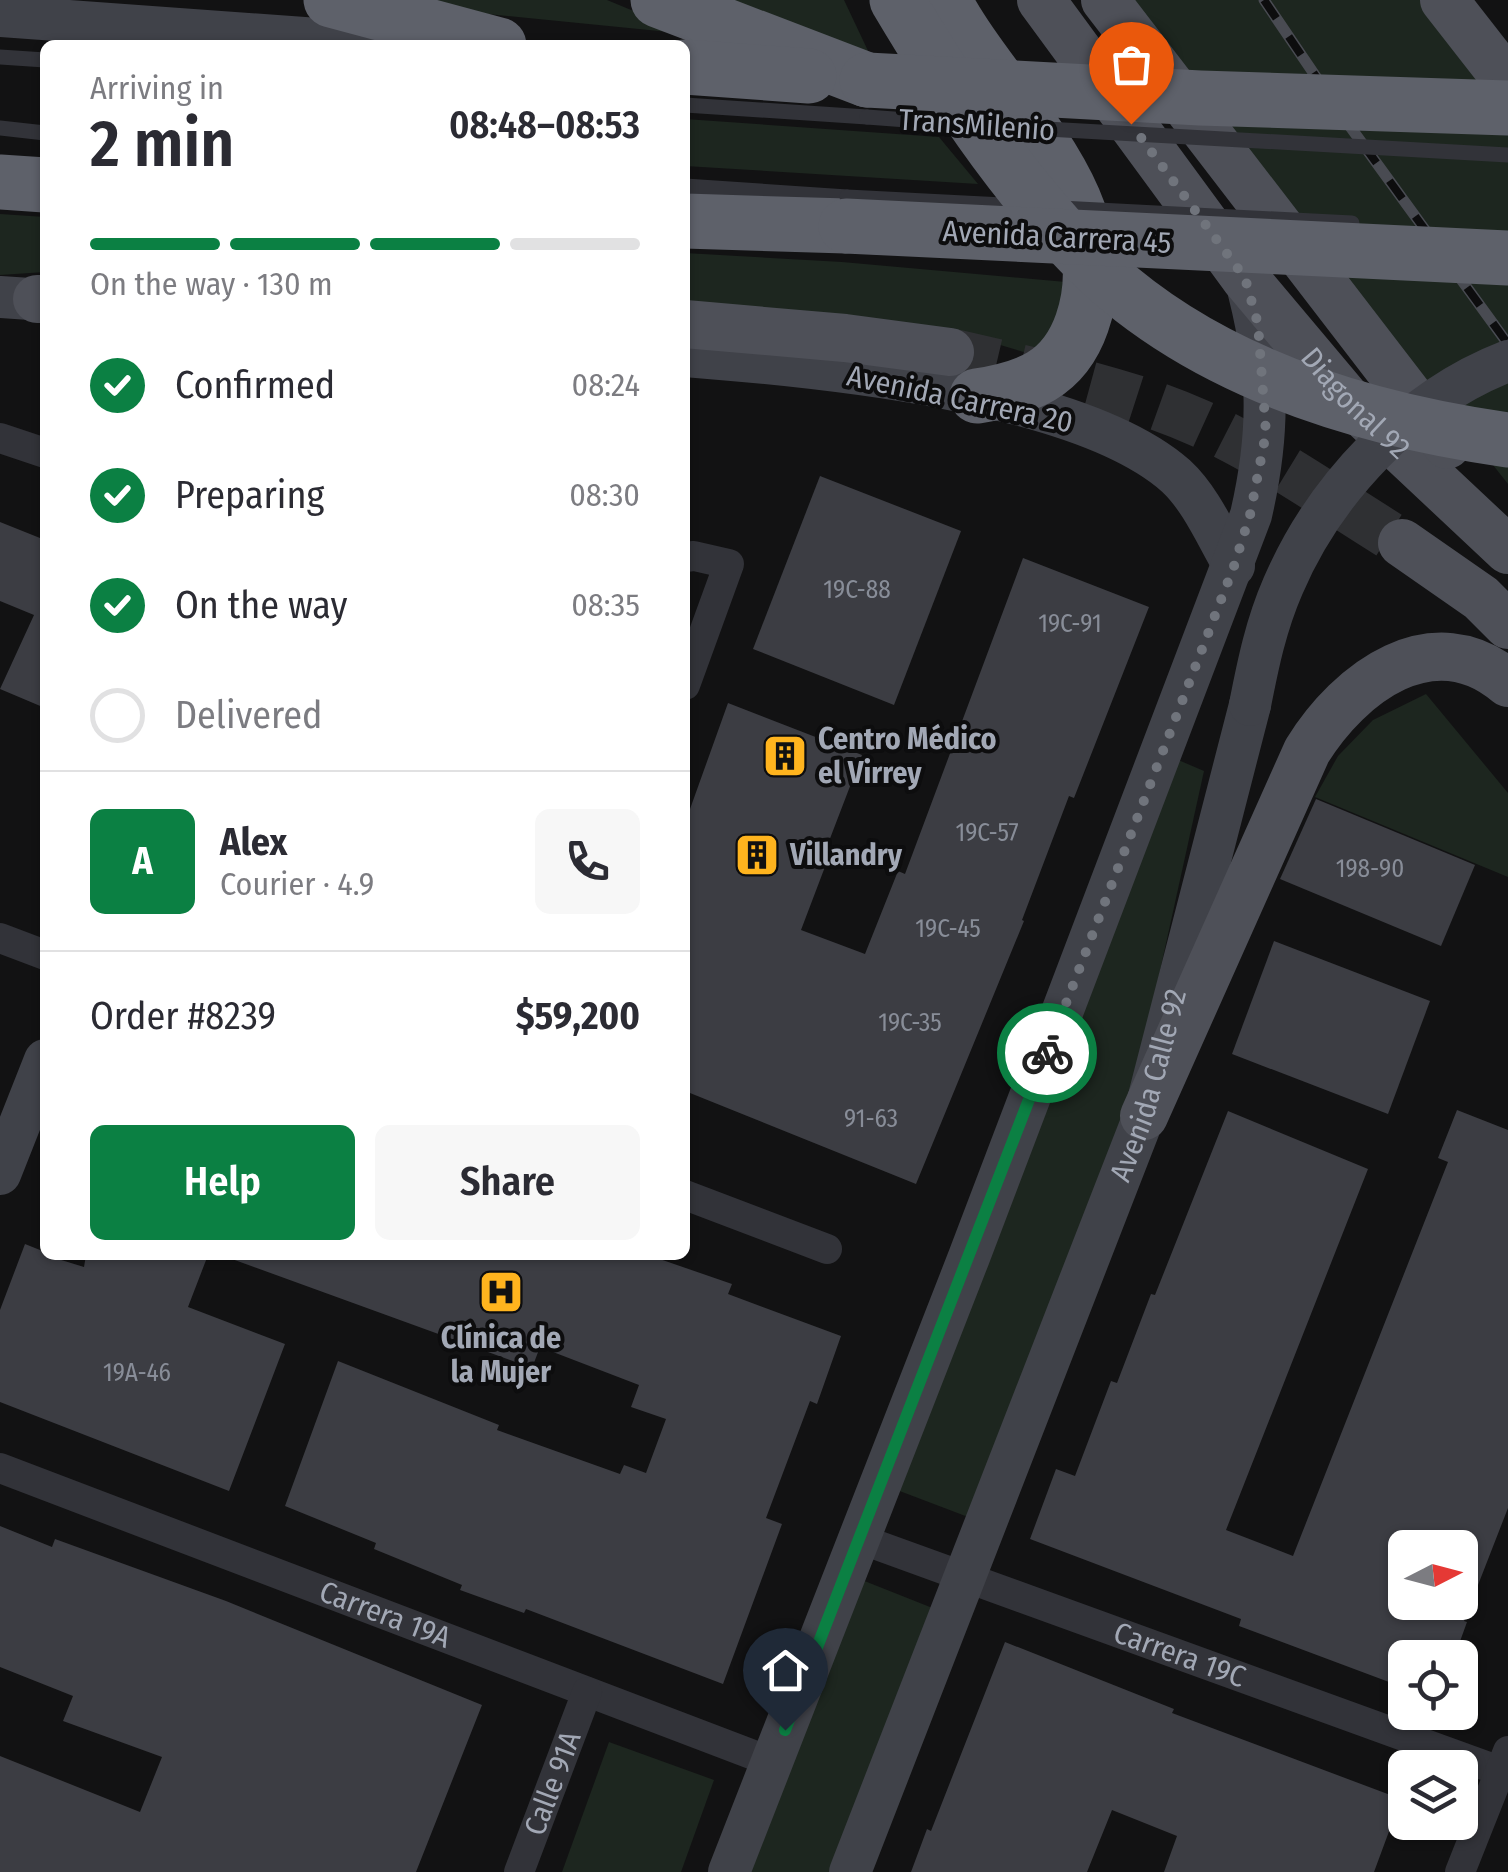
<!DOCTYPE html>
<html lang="en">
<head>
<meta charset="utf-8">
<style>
	body { margin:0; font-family:"Fira Sans Condensed",sans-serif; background:#f7f7f7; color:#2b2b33; height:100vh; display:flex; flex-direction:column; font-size:38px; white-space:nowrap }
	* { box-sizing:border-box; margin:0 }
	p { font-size:32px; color:#7c7c81 }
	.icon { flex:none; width:55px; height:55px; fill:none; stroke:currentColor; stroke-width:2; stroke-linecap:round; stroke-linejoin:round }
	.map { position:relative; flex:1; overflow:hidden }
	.side { position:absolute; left:40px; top:40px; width:650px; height:1220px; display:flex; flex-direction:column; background:#fff; border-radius:15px; box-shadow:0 2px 8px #0004 }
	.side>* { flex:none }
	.needle { width:65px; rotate:84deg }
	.tools { position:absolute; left:1388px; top:1530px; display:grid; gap:20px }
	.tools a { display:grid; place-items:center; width:90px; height:90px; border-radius:15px; background:#fff; box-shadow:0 2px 8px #0004; font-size:50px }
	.pin { position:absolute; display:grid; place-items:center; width:85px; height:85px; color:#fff; margin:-102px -42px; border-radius:50% 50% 50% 0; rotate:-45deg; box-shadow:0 0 10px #0007 }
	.pin .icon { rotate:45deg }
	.courier { position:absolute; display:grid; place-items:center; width:100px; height:100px; margin:-50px; border:8px solid #0b8043; border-radius:50%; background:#fff; color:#222; box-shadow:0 2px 12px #0007 }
	.overview em { font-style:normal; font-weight:600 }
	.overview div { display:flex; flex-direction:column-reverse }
	.overview { display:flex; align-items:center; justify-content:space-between; height:170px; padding:0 50px }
	h1 { font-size:65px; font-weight:600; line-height:75px }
	.bar { display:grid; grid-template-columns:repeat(4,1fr); gap:15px 10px; align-content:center; height:120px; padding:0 50px }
	.bar i { height:12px; border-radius:8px; background:#e1e1e2 }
	.bar .on { background:#0b8043 }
	.bar p { grid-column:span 4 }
	.line { display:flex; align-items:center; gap:25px; padding:0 50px; border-top:2px solid #e1e1e2 }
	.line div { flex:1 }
	.round { display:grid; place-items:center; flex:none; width:105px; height:105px; border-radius:15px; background:#f7f7f7 }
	ol { padding:0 50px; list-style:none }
	li { display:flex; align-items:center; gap:30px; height:110px }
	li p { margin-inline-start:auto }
	li .icon { padding:10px; border-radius:50%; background:#0b8043; color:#fff; stroke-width:4 }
	li:last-child { color:#7c7c81 }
	li i { width:55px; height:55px; border:5px solid #e1e1e2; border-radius:50% }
	.button { display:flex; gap:20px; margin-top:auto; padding:20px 50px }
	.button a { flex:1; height:115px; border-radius:15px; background:#0b8043; color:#fff; font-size:40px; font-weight:600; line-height:115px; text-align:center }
	.button a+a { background:#f7f7f7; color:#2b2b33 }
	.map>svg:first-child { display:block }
	.green { fill:#1d261f }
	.building { fill:#3c3d43; fill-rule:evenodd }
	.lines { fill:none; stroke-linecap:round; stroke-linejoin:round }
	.primary-tunnel { stroke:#2f3033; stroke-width:48; stroke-dasharray:48 24; stroke-linecap:butt }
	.lane { stroke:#323339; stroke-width:15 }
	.street { stroke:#323339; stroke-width:30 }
	.secondary { stroke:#404249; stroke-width:42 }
	.primary { stroke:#4e5058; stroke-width:48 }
	.highway { stroke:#5e616a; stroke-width:55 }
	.rail-casing { stroke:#494b52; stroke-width:11 }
	.rail { stroke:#0d0d0e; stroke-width:8; stroke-dasharray:22; stroke-linecap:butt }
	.lane-bridge { stroke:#323339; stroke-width:15 }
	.secondary-bridge { stroke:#404249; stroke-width:42 }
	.highway-bridge { stroke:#5e616a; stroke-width:55 }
	.done { stroke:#70747c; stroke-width:10; stroke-dasharray:0 18 }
	.route { stroke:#0b8043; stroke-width:12 }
	.labels { text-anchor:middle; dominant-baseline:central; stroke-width:8; stroke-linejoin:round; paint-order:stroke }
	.number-label { font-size:25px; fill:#888d98 }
	.street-label { font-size:30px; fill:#a2a8b5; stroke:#0d0d0e }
	.poi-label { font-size:30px; font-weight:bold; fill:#a2a8b5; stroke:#0d0d0e; text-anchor:start }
</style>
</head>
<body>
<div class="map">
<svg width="1508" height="1872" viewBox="0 0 1508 1872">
	<rect width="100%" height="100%" fill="#121213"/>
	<g class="green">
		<polygon points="410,0 607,0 689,34 457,11"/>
		<polygon points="733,0 844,0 870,55"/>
		<polygon points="1126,0 1422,0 1508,116 1508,484"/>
		<polygon points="685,119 939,137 978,184 685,166"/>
		<polygon points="0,214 45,217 45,272 0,275"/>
		<polygon points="685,253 842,262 1066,282 1066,305 1037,356 970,336 868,322 685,304"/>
		<polygon points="1426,694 1508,793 1508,877 1315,797 1338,756 1373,720"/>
		<polygon points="1176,759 1204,771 1128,1116 976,1520 897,1490"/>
		<polygon points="862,1580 935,1609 831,1872 747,1872"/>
		<polygon points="609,1742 714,1780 681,1872 562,1872"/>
	</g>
	<g class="building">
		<polygon points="820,476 961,531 894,705 753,649"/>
		<polygon points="0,522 45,540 45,708 0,689 34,615 0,601"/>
		<polygon points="1023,558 1149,607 1074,798 1069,796 1022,920 1024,921 916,1184 685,1091 685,823 728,703 862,755 826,849 831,851 801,930 865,954 898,871 905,874"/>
		<polygon points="1316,799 1475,865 1441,946 1280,879"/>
		<polygon points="1274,941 1430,1001 1388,1114 1232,1054"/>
		<path d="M1457 1110 1508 1130V1508L1464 1621 1467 1622 1454 1658H1405V1688L1239 1626 1241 1619 1030 1539 1056 1469 1075 1476 1111 1381 1117 1383 1151 1294 1155 1295 1228 1111 1368 1169 1226 1530 1293 1556 1448 1162 1438 1158ZM1405 1548H1460V1602H1405Z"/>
		<polygon points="25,1244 45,1252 45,1255 84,1267 86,1255 208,1255 188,1307 285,1344 229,1491 0,1402 0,1310"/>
		<polygon points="233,1255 648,1255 732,1284 728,1294 841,1336 817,1404 810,1401 766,1518 782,1524 723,1684 526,1609 524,1613 460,1590 462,1585 374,1549 376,1543 285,1506 338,1361 499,1425 497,1430 620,1474 624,1465 646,1473 666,1419 631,1407 639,1385 540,1347 532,1368 232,1259"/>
		<polygon points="0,1526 52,1547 55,1539 226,1601 482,1705 416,1872 0,1872 0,1756 140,1812 162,1757 63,1721 73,1696 0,1667"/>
		<polygon points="1005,1642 1174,1709 1172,1713 1401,1799 1374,1872 1164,1872 1177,1836 1112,1810 1087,1872 911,1872 927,1829 931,1831"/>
	</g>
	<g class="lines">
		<path class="primary-tunnel" d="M950 352C1033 372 1120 388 1199 423 1270 455 1336 503 1402 543"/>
		<g class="lane">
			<polyline points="0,57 45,60"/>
			<polyline points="685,105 867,117"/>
			<polyline points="0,128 45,133"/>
			<polyline points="685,186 847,197"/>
		</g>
		<g class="street">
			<polyline points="0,438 45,453"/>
			<polyline points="685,557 694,556 729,564 685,685"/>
			<polyline points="0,938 45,955"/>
			<polyline points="685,1195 827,1249"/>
			<path id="s1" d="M0 1468 772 1762"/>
			<path id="s2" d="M860 1539 1500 1771"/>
			<path id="s3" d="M519 1872 587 1692"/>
			<polyline points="1460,1872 1508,1751"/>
		</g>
		<g class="secondary">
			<polyline points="0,16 400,45"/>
			<polyline points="0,297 45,300"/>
			<path d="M685 356C814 366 1079 390 1176 476 1201 499 1217 537 1234 566"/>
			<polyline points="0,1174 45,1060"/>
			<path d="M729 1872 969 1257 1251 515C1271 428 1269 365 1245 278"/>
			<path id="s4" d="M850 1872 1144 1116 1250 705"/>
		</g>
		<g class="primary">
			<path id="s5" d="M1041 0 1245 278 1345 397 1508 550"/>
			<polyline points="1105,0 1447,445"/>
			<polyline points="1444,0 1508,82"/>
			<polyline points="37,299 45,299"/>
			<polyline points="685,324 845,338 950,352"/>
			<polyline points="1402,543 1481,598 1508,625"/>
			<path d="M1144 1116 1307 751C1349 683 1433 619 1508 683"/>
		</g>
		<g class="highway">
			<polyline points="331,0 499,45"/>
			<polyline points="658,0 867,80"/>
			<path d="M944 0C995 99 1125 200 1082 323 1064 375 1027 388 977 396"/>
			<polyline points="685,67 809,76"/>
			<polyline points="0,182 45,185"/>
			<polyline points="685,221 846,226"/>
		</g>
		<defs>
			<polyline id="rail" points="1264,0 1346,121 1508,344"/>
		</defs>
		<use href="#rail" class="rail-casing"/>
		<use href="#rail" class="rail"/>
		<g class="lane-bridge">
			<polyline points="867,117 960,124"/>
			<polyline points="993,126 1508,155"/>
			<polyline points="847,197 1022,206"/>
			<polyline points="1060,208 1352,223"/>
		</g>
		<path class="secondary-bridge" d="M1250 705C1258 664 1266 625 1283 586 1324 490 1409 399 1508 361"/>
		<g class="highway-bridge">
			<path d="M897 0C950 89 1007 176 1079 251 1190 367 1353 418 1508 440"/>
			<polyline points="867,80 1200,98 1508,108"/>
			<polyline points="846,226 1508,258"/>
		</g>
	</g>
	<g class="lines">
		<polyline class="done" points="1047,1053 1234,566 1250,515 1266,433 1258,324 1245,278 1131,124"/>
		<polyline class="route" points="785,1730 1047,1053"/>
	</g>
	<defs>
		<symbol id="building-square" viewBox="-11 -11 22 22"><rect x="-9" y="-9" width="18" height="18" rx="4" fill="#ffb41e" stroke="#0d0d0e"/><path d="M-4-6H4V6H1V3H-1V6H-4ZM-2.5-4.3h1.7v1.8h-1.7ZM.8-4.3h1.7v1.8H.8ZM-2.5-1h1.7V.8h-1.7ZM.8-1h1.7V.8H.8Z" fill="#111"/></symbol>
		<symbol id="hospital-square" viewBox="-11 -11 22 22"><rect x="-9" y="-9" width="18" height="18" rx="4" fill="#ffb41e" stroke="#0d0d0e"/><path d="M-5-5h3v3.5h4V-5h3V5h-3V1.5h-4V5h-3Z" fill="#111"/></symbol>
	</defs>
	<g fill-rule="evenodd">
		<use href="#building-square" x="760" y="731" width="50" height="50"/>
		<use href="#building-square" x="732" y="830" width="50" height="50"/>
		<use href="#hospital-square" x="476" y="1267" width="50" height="50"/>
	</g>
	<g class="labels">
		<g class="number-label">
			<text x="857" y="590">19C-88</text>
			<text x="1070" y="624">19C-91</text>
			<text x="987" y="833">19C-57</text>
			<text x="1370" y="869">198-90</text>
			<text x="948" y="929">19C-45</text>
			<text x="910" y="1023">19C-35</text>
			<text x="871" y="1119">91-63</text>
			<text x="137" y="1373">19A-46</text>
		</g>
		<g class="street-label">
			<text transform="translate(977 125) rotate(4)">TransMilenio</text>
			<text transform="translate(1057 237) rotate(3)">Avenida Carrera 45</text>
			<text transform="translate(960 399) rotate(12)">Avenida Carrera 20</text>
			<text stroke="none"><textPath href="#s5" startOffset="512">Diagonal 92</textPath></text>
			<text stroke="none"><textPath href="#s4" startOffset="842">Avenida Calle 92</textPath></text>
			<text stroke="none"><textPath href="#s1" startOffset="412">Carrera 19A</textPath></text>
			<text stroke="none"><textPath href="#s2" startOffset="340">Carrera 19C</textPath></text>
			<text stroke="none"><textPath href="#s3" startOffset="95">Calle 91A</textPath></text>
		</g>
		<g class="poi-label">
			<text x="818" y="739">Centro Médico<tspan x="818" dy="34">el Virrey</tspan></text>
			<text x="790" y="855">Villandry</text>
			<text x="501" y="1338" text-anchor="middle">Clínica de<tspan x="501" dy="34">la Mujer</tspan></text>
		</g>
	</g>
</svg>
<div class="tools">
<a><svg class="needle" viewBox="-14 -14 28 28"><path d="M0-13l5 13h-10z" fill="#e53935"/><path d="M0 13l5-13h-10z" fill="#7c7c81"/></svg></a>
<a><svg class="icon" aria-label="locate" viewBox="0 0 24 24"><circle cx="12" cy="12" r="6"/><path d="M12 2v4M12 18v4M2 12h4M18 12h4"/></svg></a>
<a><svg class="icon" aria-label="layers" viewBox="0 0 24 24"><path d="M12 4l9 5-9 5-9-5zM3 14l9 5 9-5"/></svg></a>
</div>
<div class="pin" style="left:1131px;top:124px;background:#ea580c"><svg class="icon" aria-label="bag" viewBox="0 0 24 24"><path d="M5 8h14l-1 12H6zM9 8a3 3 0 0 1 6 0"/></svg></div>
<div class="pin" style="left:785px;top:1730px;background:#1f2937"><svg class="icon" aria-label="home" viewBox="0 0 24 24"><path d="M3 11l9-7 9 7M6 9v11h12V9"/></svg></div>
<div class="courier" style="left:1047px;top:1053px"><svg class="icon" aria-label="bike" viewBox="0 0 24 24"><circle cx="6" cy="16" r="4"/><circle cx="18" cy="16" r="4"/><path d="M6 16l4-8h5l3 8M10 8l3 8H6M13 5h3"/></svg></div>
<section class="side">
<div class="overview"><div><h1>2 min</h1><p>Arriving in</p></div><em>08:48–08:53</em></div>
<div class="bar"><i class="on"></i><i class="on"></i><i class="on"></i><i></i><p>On the way · 130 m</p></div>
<ol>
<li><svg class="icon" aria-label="check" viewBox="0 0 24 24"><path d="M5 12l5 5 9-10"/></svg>Confirmed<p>08:24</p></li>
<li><svg class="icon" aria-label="check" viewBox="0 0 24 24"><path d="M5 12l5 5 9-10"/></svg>Preparing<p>08:30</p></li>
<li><svg class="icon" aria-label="check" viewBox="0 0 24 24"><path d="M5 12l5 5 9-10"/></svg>On the way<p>08:35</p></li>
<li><i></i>Delivered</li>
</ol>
<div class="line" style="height:180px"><b class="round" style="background:#0b8043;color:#fff">A</b><div><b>Alex</b><p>Courier · 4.9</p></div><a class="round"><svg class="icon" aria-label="phone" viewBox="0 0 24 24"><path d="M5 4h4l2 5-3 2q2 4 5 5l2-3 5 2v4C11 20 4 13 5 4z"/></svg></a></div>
<div class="line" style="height:130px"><div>Order #8239</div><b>$59,200</b></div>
<div class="button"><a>Help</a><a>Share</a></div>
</section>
</div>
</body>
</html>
